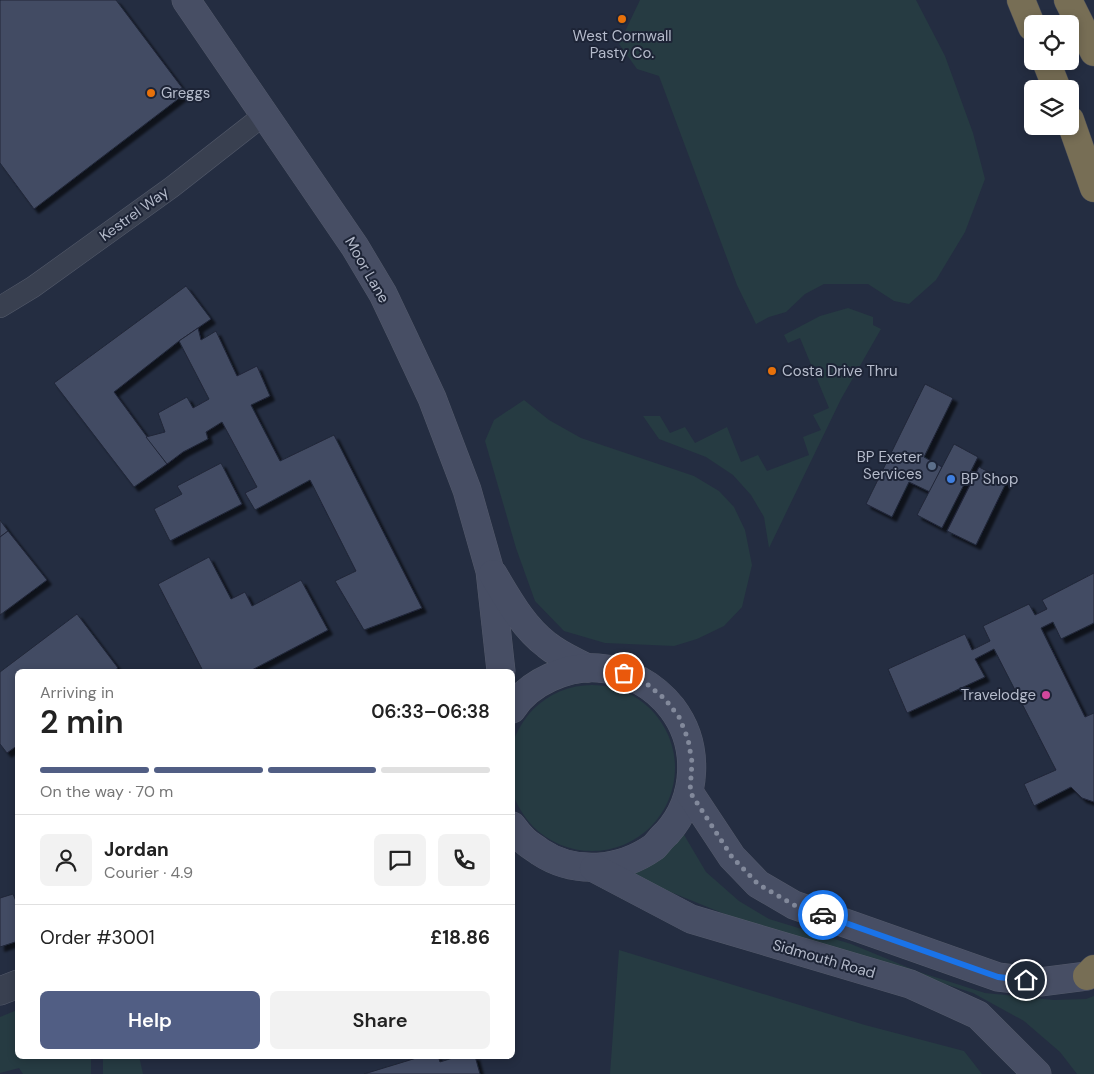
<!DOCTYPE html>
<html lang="en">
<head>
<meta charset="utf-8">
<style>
	body { margin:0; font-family:"DM Sans",sans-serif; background:#f2f2f2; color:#222; height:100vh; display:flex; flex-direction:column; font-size:19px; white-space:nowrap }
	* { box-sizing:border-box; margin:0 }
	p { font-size:16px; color:#767676 }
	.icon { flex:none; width:28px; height:28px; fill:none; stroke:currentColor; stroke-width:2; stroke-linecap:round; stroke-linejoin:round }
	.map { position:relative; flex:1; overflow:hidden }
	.panel { position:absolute; left:15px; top:669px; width:500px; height:390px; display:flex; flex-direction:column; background:#fff; border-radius:8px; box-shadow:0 2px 8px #0003 }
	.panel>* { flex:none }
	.tools { position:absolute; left:1024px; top:15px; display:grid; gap:10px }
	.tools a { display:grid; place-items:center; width:55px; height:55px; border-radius:8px; background:#fff; box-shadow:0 2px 8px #0003; font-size:25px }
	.pin { position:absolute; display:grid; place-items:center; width:42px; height:42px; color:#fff; margin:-21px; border:2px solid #fff; border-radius:50%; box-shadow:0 1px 5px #0007 }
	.courier { position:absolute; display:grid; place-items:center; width:50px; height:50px; margin:-25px; border:4px solid #1a73e8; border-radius:50%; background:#fff; color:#222; box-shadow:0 1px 6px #0007 }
	.overview em { font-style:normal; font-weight:600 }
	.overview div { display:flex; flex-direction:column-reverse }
	.overview { display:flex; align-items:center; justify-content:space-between; height:85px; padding:0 25px }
	h1 { font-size:32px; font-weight:600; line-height:38px }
	.bar { display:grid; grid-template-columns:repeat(4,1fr); gap:8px 5px; align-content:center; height:60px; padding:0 25px }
	.bar i { height:6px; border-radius:4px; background:#e0e0e0 }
	.bar .on { background:#515e84 }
	.bar p { grid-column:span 4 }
	.line { display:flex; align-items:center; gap:12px; padding:0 25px; border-top:1px solid #e0e0e0 }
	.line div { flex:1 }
	.round { display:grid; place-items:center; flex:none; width:52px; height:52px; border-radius:8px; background:#f2f2f2 }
	.action { display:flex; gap:10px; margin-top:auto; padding:10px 25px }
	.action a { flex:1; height:58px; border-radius:8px; background:#515e84; color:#fff; font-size:20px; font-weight:600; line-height:58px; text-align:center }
	.action a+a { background:#f2f2f2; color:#222 }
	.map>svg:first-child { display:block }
	.green { fill:#263b42 }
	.building { fill:#434c63; stroke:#202638; filter:url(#shadow) }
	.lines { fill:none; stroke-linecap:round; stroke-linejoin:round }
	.minor-casing { stroke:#545a6b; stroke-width:22 }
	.tertiary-casing { stroke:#545a6b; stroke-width:29 }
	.secondary-casing { stroke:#545a6b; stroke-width:29 }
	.motorway-casing { stroke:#414758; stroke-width:29 }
	.minor { stroke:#394050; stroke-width:21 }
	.tertiary { stroke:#394050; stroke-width:28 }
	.secondary { stroke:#474e64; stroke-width:28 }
	.motorway { stroke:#776e55; stroke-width:28 }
	.done { stroke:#82899b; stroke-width:5; stroke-dasharray:0 9 }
	.route { stroke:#1a73e8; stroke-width:6 }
	.food-dot { fill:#e8710a; stroke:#1d2436; stroke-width:2 }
	.service-dot { fill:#5c6f8a; stroke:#1d2436; stroke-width:2 }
	.shop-dot { fill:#3f7fe0; stroke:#1d2436; stroke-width:2 }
	.hotel-dot { fill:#d1479c; stroke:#1d2436; stroke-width:2 }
	.labels { text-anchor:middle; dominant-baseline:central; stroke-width:4; stroke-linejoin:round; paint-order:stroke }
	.poi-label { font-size:15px; fill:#b5bbcb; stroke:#1d2436; text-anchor:start }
	.street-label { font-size:15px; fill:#b5bbcb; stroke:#1d2436 }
</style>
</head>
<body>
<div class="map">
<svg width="1094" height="1074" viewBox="0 0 1094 1074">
	<defs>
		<filter id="shadow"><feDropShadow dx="4.5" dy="4.5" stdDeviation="1" flood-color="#0009"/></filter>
	</defs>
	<rect width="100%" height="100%" fill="#242d41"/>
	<g class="green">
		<polygon points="640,0 916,0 945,56 973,133 985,179 965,232 936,280 909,304 894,301 868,284 824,284 805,294 786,312 769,317 756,324 737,285 659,76 637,69 619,44"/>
		<polygon points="848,308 873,317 873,325 881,329 841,399 769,548 764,517 751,495 733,475 706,457 659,439 643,416 660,416 670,433 685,427 695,443 727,427 741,462 758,455 767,471 809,455 803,437 821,430 813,415 829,408 800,338 788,343 784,335 820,316"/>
		<polygon points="524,400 549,420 581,438 694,476 719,491 734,507 745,530 752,565 742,607 724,626 697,639 674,646 605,643 564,631 535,601 516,548 485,441 494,420"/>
		<circle cx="592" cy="768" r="83"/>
		<polygon points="680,828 706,872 739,901 769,919 851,944 919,972 985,993 1054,1000 1086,999 1094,996 1094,1074 1077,1074 1060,1052 1024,1021 973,993 843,951 781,937 646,882 626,872"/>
		<polygon points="619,950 865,1025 964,1051 982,1074 610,1074"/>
		<polygon points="17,1010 18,1056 91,1056 91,1074 23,1074 19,1068 0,1073 0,1017"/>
		<polygon points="103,1056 139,1056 143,1074 103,1074"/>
	</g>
	<g class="building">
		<polygon points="0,0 116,0 186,93 34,209 0,163"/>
		<polygon points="186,286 211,319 179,341 114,392 167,464 134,487 54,383"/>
		<polygon points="198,328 201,340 216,331 237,376 257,366 270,396 251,405 280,461 334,435 422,608 364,630 335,581 356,571 310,480 255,510 245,493 257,487 222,422 206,432 208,439 183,452 167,464 146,437 165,432 158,413 187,397 193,408 209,399 179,341"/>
		<polygon points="925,384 953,398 924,457 942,467 930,492 909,482 892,517 866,504"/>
		<polygon points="954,444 978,457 942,528 917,515"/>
		<polygon points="221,463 242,504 170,541 154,509 182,494 177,486"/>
		<polygon points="979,467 1007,481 976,545 947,531"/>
		<polygon points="0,520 8,531 0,537"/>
		<polygon points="8,531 47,580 0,615 0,537"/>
		<polygon points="209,557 231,599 245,592 252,606 301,580 328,630 250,671 203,671 158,584"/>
		<polygon points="1094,573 1094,623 1061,639 1053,622 1041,628 1085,717 1094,713 1094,802 1082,798 1071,787 1034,806 1024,784 1056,770 994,649 975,659 985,677 907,713 888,669 965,634 972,650 990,641 983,626 1029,604 1035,615 1047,609 1042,600"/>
		<polygon points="77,614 118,668 114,671 18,671 18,745 7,753 0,744 0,672"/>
		<polygon points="13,894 18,906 18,941 0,947 0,898"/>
		<polygon points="423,1056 438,1056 440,1062 459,1056 475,1056 480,1074 364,1074"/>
	</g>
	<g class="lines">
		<defs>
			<polyline id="minor" points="0,307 33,287 172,187 264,115"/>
			<polyline id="tertiary" points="0,991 18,984"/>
			<g id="secondary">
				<polyline points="186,0 355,247 383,294 402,334 432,398 467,490 490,571 501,671"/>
				<path d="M493 574C508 599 523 627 547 645 559 655 574 661 587 668"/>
				<path d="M512 709C529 682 567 666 598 668 627 670 654 685 672 708 700 745 698 798 667 833 662 837 658 843 654 847 620 871 575 875 540 852 535 848 529 845 525 841 520 837 516 831 512 826"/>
				<polyline points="689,792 732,857 758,884 794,905 998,977 1040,982 1087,976 1094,972"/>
				<polyline points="594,868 691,919 910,984 978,1015 1037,1074"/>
			</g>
			<g id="motorway">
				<polyline points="1021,0 1032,27"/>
				<polyline points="1068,0 1094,52"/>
				<polyline points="1046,61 1057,89"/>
				<polyline points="1070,120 1094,188"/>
				<polyline points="1087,976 1094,969"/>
			</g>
		</defs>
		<use href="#minor" class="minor-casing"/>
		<use href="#tertiary" class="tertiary-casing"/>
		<use href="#secondary" class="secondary-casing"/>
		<use href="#motorway" class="motorway-casing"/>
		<use href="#minor" class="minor"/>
		<use href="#tertiary" class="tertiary"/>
		<use href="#secondary" class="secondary"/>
		<use href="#motorway" class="motorway"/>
	</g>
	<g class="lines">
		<polyline class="done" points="624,673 647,684 665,699 679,717 688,739 692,762 690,792 732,857 758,884 794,905 823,915"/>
		<polyline class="route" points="823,915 998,977 1026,980"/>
	</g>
	<g class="food-dot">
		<circle cx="622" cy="19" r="5"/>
		<circle cx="151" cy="93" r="5"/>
		<circle cx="772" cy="371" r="5"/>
	</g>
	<circle class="service-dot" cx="932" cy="466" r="5"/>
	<circle class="shop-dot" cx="951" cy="479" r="5"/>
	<circle class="hotel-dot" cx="1046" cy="695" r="5"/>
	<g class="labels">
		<g class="poi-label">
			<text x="622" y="36" text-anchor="middle">West Cornwall<tspan x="622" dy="17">Pasty Co.</tspan></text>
			<text x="161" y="93">Greggs</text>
			<text x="782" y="371">Costa Drive Thru</text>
			<text x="922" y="457" text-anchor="end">BP Exeter<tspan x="922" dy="17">Services</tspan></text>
			<text x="961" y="479">BP Shop</text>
			<text x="1036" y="695" text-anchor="end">Travelodge</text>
		</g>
		<g class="street-label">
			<text transform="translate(134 214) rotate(-36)">Kestrel Way</text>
			<text transform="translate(367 270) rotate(60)">Moor Lane</text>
			<text transform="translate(824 959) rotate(16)">Sidmouth Road</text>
		</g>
	</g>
</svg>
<div class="tools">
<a><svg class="icon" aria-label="locate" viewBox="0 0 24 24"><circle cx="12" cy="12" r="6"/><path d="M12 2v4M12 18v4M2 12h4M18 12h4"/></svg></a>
<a><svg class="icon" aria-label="layers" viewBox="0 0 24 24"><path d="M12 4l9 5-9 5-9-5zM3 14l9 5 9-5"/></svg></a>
</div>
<div class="pin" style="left:624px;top:673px;background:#ea580c"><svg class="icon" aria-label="bag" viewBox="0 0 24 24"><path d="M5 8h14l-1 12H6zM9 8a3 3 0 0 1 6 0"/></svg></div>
<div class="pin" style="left:1026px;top:980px;background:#1f2937"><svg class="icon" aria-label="home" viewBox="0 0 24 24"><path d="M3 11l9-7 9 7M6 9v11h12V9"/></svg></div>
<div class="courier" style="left:823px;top:915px"><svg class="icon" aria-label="car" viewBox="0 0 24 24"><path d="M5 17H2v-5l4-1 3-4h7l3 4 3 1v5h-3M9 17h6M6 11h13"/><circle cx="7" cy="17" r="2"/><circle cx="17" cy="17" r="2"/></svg></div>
<section class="panel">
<div class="overview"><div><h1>2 min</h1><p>Arriving in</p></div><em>06:33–06:38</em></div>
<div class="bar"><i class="on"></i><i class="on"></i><i class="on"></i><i></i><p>On the way · 70 m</p></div>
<div class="line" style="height:90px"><a class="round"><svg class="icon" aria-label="person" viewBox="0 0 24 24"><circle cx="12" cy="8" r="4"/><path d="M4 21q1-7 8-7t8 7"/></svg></a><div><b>Jordan</b><p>Courier · 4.9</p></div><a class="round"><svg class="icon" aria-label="chat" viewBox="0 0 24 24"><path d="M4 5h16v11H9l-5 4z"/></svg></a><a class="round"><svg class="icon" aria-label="phone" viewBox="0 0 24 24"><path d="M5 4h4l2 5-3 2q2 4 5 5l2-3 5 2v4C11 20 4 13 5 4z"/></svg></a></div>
<div class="line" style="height:65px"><div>Order #3001</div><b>£18.86</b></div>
<div class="action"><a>Help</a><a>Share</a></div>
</section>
</div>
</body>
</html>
